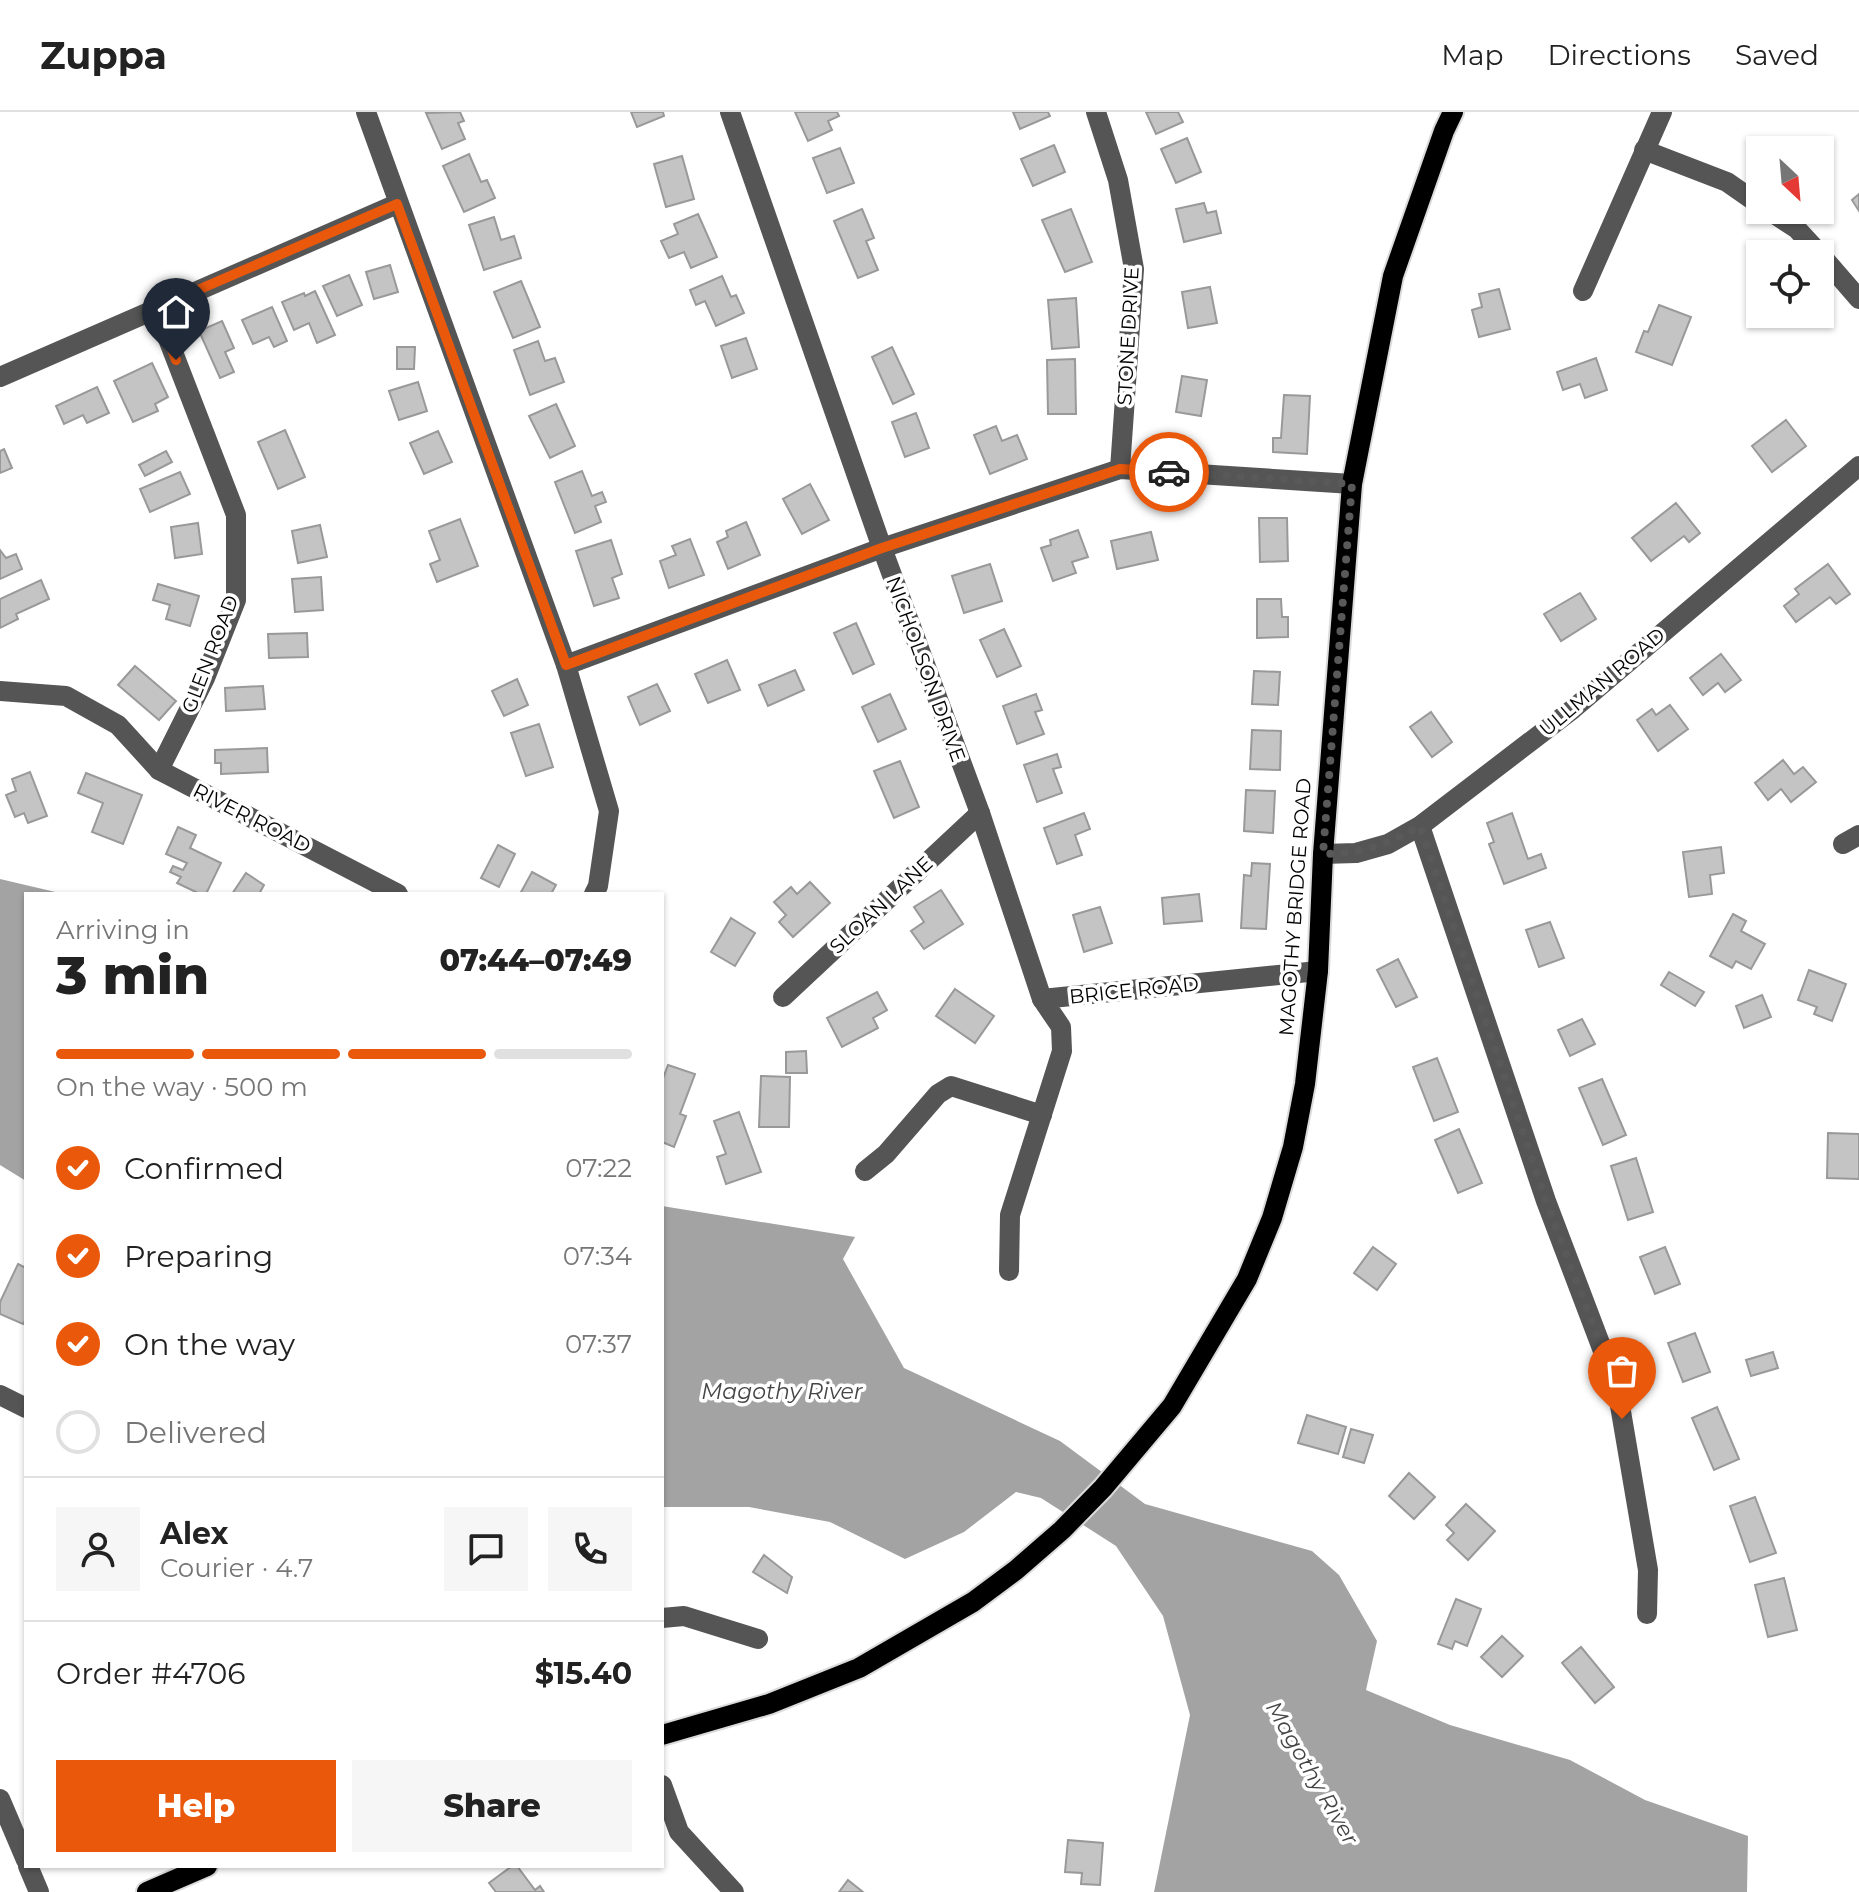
<!DOCTYPE html>
<html lang="en">
<head>
<meta charset="utf-8">
<style>
	body { margin:0; font-family:Montserrat,sans-serif; background:#f6f6f6; color:#222; height:100vh; display:flex; flex-direction:column; font-size:30px; white-space:nowrap }
	* { box-sizing:border-box; margin:0 }
	p { font-size:26px; color:#767676 }
	.icon { flex:none; width:44px; height:44px; fill:none; stroke:currentColor; stroke-width:2; stroke-linecap:round; stroke-linejoin:round }
	.map { position:relative; flex:1; overflow:hidden }
	.side { position:absolute; left:24px; top:780px; width:640px; height:976px; display:flex; flex-direction:column; background:#fff; border-radius:0px; box-shadow:0 2px 6px #0004 }
	.side>* { flex:none }
	.needle { width:52px; rotate:154deg }
	.buttons { position:absolute; left:1746px; top:24px; display:grid; gap:16px }
	.buttons a { display:grid; place-items:center; width:88px; height:88px; border-radius:0px; background:#fff; box-shadow:0 2px 6px #0004; font-size:40px }
	.pin { position:absolute; display:grid; place-items:center; width:68px; height:68px; color:#fff; margin:-82px -34px; border-radius:50% 50% 50% 0; rotate:-45deg; box-shadow:0 0 8px #0007 }
	.pin .icon { rotate:45deg }
	.courier { position:absolute; display:grid; place-items:center; width:80px; height:80px; margin:-40px; border:6px solid #ea580c; border-radius:50%; background:#fff; color:#222; box-shadow:0 2px 10px #0007 }
	.headline em { font-style:normal; font-weight:800 }
	.headline div { display:flex; flex-direction:column-reverse }
	.headline { display:flex; align-items:center; justify-content:space-between; height:136px; padding:0 32px }
	h1 { font-size:52px; font-weight:800; line-height:60px }
	.bar { display:grid; grid-template-columns:repeat(4,1fr); gap:12px 8px; align-content:center; height:96px; padding:0 32px }
	.bar i { height:10px; border-radius:6px; background:#e0e0e0 }
	.bar .active { background:#ea580c }
	.bar p { grid-column:span 4 }
	.line { display:flex; align-items:center; gap:20px; padding:0 32px; border-top:2px solid #e0e0e0 }
	.line div { flex:1 }
	.round { display:grid; place-items:center; flex:none; width:84px; height:84px; border-radius:0px; background:#f6f6f6 }
	ol { padding:0 32px; list-style:none }
	li { display:flex; align-items:center; gap:24px; height:88px }
	li p { margin-inline-start:auto }
	li .icon { padding:8px; border-radius:50%; background:#ea580c; color:#fff; stroke-width:4 }
	li:last-child { color:#767676 }
	li i { width:44px; height:44px; border:4px solid #e0e0e0; border-radius:50% }
	.primary-button { display:flex; gap:16px; margin-top:auto; padding:16px 32px }
	.primary-button a { flex:1; height:92px; border-radius:0px; background:#ea580c; color:#fff; font-size:32px; font-weight:800; line-height:92px; text-align:center }
	.primary-button a+a { background:#f6f6f6; color:#222 }
	header { display:flex; align-items:center; gap:48px; box-sizing:border-box; height:112px; padding:0 40px; background:#fff; border-bottom:2px solid #e0e0e0 }
	header strong { font-size:38px }
	nav { display:flex; gap:44px; margin-inline-start:auto; font-size:28px }
	.map>svg:first-child { display:block }
	.water { fill:#a3a3a3 }
	.building { fill:#c4c4c4; stroke:#999; stroke-width:2 }
	.lines { fill:none; stroke-linecap:round; stroke-linejoin:round }
	.major-casing { stroke:#dbdbdb; stroke-width:24 }
	.minor { stroke:#555; stroke-width:20 }
	.major { stroke:#000; stroke-width:20 }
	.done { stroke:#595959; stroke-width:8; stroke-dasharray:0 14.4 }
	.route { stroke:#ea580c; stroke-width:10 }
	.labels { text-anchor:middle; dominant-baseline:central; stroke-width:7; stroke-linejoin:round; paint-order:stroke }
	.street-label { font-size:20px; fill:#000; stroke:#fff }
	.water-label { font-size:22px; font-style:italic; fill:#444; stroke:#fff }
</style>
</head>
<body>
<header>
<strong>Zuppa</strong>
<nav><a>Map</a><a>Directions</a><a>Saved</a></nav>
</header>
<div class="map">
<svg width="1859" height="1780" viewBox="0 0 1859 1780">
	<rect width="100%" height="100%" fill="#fff"/>
	<g class="water">
		<polygon points="0,767 64,782 26,782 26,1069 0,1053"/>
		<polygon points="662,1094 855,1125 843,1147 904,1256 1060,1329 1145,1392 1312,1439 1339,1463 1377,1529 1366,1578 1450,1613 1570,1648 1645,1688 1748,1724 1747,1780 1154,1780 1190,1603 1163,1504 1116,1434 1041,1386 1016,1380 964,1420 905,1447 830,1410 749,1395 662,1395"/>
	</g>
	<g class="building">
		<polygon points="460,0 464,9 458,11 465,27 442,37 426,1"/>
		<polygon points="631,0 663,0 664,4 637,15"/>
		<polygon points="795,0 837,0 839,4 828,9 832,18 808,29"/>
		<polygon points="1013,0 1048,0 1050,4 1020,17"/>
		<polygon points="1146,0 1178,0 1183,10 1156,22"/>
		<polygon points="1187,26 1201,60 1176,71 1161,37"/>
		<polygon points="1054,33 1065,60 1033,74 1021,47"/>
		<polygon points="840,36 854,71 827,81 813,46"/>
		<polygon points="469,42 481,70 487,68 495,86 464,100 443,54"/>
		<polygon points="682,44 694,87 666,95 654,52"/>
		<polygon points="1859,82 1859,99 1852,88"/>
		<polygon points="1204,91 1207,101 1216,99 1221,121 1184,130 1176,97"/>
		<polygon points="862,97 874,126 866,129 878,158 858,166 834,109"/>
		<polygon points="1071,97 1092,150 1065,160 1042,108"/>
		<polygon points="698,102 717,145 691,156 684,140 669,146 661,129 678,122 674,112"/>
		<polygon points="494,105 501,128 514,124 521,146 484,158 469,113"/>
		<polygon points="390,153 398,180 374,187 366,160"/>
		<polygon points="349,163 362,193 337,204 323,174"/>
		<polygon points="722,164 731,185 736,183 744,201 716,214 705,189 696,193 690,178"/>
		<polygon points="521,169 540,215 513,226 494,180"/>
		<polygon points="1210,175 1217,211 1188,216 1182,180"/>
		<polygon points="1499,177 1510,217 1479,225 1472,198 1482,195 1479,182"/>
		<polygon points="315,179 335,223 317,231 309,211 294,218 282,190 304,181 305,184"/>
		<polygon points="1076,186 1079,235 1052,237 1048,188"/>
		<polygon points="1659,193 1691,205 1672,253 1636,240 1644,219 1648,220"/>
		<polygon points="272,195 287,229 274,235 269,225 253,232 242,208"/>
		<polygon points="222,209 234,236 225,240 234,260 220,266 199,219"/>
		<polygon points="746,226 757,257 732,266 721,234"/>
		<polygon points="538,229 545,249 555,246 564,270 530,283 514,238"/>
		<polygon points="397,235 415,235 414,257 397,257"/>
		<polygon points="892,235 914,282 893,292 872,245"/>
		<polygon points="1596,246 1607,278 1585,286 1580,272 1563,278 1557,260"/>
		<polygon points="1075,247 1076,302 1048,302 1047,248"/>
		<polygon points="152,251 168,285 155,292 158,299 133,310 114,269"/>
		<polygon points="1182,264 1207,268 1201,304 1176,300"/>
		<polygon points="418,270 427,299 399,308 389,279"/>
		<polygon points="97,275 109,301 87,311 83,303 64,312 56,294"/>
		<polygon points="1284,283 1310,284 1307,342 1273,340 1273,326 1281,326"/>
		<polygon points="556,292 575,334 550,346 529,304"/>
		<polygon points="916,301 929,336 905,345 892,310"/>
		<polygon points="1786,308 1806,334 1772,360 1752,334"/>
		<polygon points="996,314 1002,329 1017,323 1027,347 990,362 974,323"/>
		<polygon points="285,318 305,365 278,377 258,330"/>
		<polygon points="438,319 452,350 424,362 410,331"/>
		<polygon points="4,337 12,356 0,361 0,339"/>
		<polygon points="166,339 172,350 145,364 139,353"/>
		<polygon points="582,359 592,384 602,380 606,390 595,394 601,410 575,421 555,370"/>
		<polygon points="180,360 190,382 150,400 140,377"/>
		<polygon points="810,372 829,408 802,422 783,387"/>
		<polygon points="1676,391 1700,421 1689,430 1684,424 1651,449 1632,426"/>
		<polygon points="1259,406 1287,406 1288,449 1260,450"/>
		<polygon points="460,407 478,454 437,470 430,452 440,448 429,419"/>
		<polygon points="746,410 760,443 728,457 717,430 728,425 726,419"/>
		<polygon points="198,411 202,442 175,446 171,415"/>
		<polygon points="320,413 327,445 298,451 292,419"/>
		<polygon points="1078,418 1088,445 1072,450 1076,461 1053,469 1041,436 1051,433 1050,428"/>
		<polygon points="1151,420 1158,448 1117,457 1111,429"/>
		<polygon points="690,427 704,463 669,476 660,449 676,443 672,434"/>
		<polygon points="611,428 622,462 612,466 619,486 594,494 576,439"/>
		<polygon points="0,438 6,446 16,442 22,457 0,467"/>
		<polygon points="990,452 1002,489 964,501 952,464"/>
		<polygon points="1828,452 1850,482 1836,492 1830,485 1796,510 1784,494 1799,482 1795,477"/>
		<polygon points="321,465 323,498 295,500 292,467"/>
		<polygon points="41,468 49,487 16,502 18,507 0,516 0,487"/>
		<polygon points="158,472 199,484 190,514 166,507 170,493 153,488"/>
		<polygon points="1580,481 1596,507 1561,529 1544,502"/>
		<polygon points="1257,487 1281,487 1282,505 1288,505 1288,525 1257,526"/>
		<polygon points="856,511 874,552 853,562 834,521"/>
		<polygon points="1004,517 1021,554 997,565 980,528"/>
		<polygon points="307,521 308,545 269,546 268,522"/>
		<polygon points="1721,542 1741,568 1725,580 1718,571 1703,583 1690,566"/>
		<polygon points="727,548 740,578 708,591 695,562"/>
		<polygon points="135,554 176,589 159,608 118,573"/>
		<polygon points="795,558 804,578 768,594 759,573"/>
		<polygon points="1254,559 1280,560 1278,593 1252,592"/>
		<polygon points="517,567 528,593 504,604 492,579"/>
		<polygon points="657,572 670,599 640,613 628,585"/>
		<polygon points="263,574 265,597 226,599 225,576"/>
		<polygon points="890,582 906,617 878,630 862,595"/>
		<polygon points="1036,582 1042,598 1035,600 1044,622 1017,632 1003,594"/>
		<polygon points="1670,593 1688,617 1658,639 1637,608 1652,597 1656,603"/>
		<polygon points="1431,600 1452,630 1432,645 1410,615"/>
		<polygon points="539,612 553,655 526,664 511,621"/>
		<polygon points="1252,618 1281,619 1280,658 1250,657"/>
		<polygon points="267,636 268,660 221,662 221,651 215,651 215,638"/>
		<polygon points="1057,642 1061,655 1053,657 1062,681 1037,690 1024,653"/>
		<polygon points="1783,648 1794,662 1803,655 1816,670 1791,690 1781,677 1768,688 1755,671"/>
		<polygon points="900,649 919,695 894,706 874,659"/>
		<polygon points="30,660 47,704 28,711 24,701 15,705 6,683 16,679 12,667"/>
		<polygon points="86,661 142,683 123,732 92,720 103,691 78,681"/>
		<polygon points="1246,678 1275,679 1273,721 1244,719"/>
		<polygon points="1084,701 1090,717 1075,723 1082,743 1057,752 1044,716"/>
		<polygon points="1512,701 1528,747 1541,742 1546,756 1504,772 1489,732 1494,730 1487,711"/>
		<polygon points="178,715 196,723 190,736 221,751 206,782 200,782 177,771 181,765 170,760 173,754 183,758 187,751 166,742"/>
		<polygon points="498,733 515,742 499,775 481,766"/>
		<polygon points="1721,735 1724,761 1710,763 1712,782 1689,785 1683,740"/>
		<polygon points="1252,751 1270,752 1266,817 1241,816 1244,763 1251,764"/>
		<polygon points="532,760 556,773 551,782 520,782"/>
		<polygon points="246,761 264,773 259,782 232,782"/>
		<polygon points="810,770 830,791 793,825 779,810 786,803 774,790 791,775 797,782"/>
		<polygon points="941,778 963,812 924,837 911,819 924,810 914,795"/>
		<polygon points="1199,782 1202,809 1164,812 1162,786"/>
		<polygon points="1100,795 1112,831 1084,840 1073,803"/>
		<polygon points="1733,802 1746,809 1741,819 1765,832 1751,857 1736,849 1732,856 1710,844"/>
		<polygon points="731,806 755,821 735,854 711,840"/>
		<polygon points="1550,810 1564,846 1539,855 1526,818"/>
		<polygon points="1398,847 1417,885 1396,895 1377,858"/>
		<polygon points="1809,858 1846,872 1832,909 1814,902 1817,895 1798,888"/>
		<polygon points="1669,860 1704,880 1695,894 1661,873"/>
		<polygon points="955,877 994,904 975,931 936,904"/>
		<polygon points="877,880 887,898 873,906 878,916 842,935 827,906"/>
		<polygon points="1762,883 1771,905 1744,916 1736,894"/>
		<polygon points="1582,907 1595,932 1570,944 1558,918"/>
		<polygon points="806,939 807,961 786,961 786,940"/>
		<polygon points="1437,946 1458,1000 1434,1009 1413,955"/>
		<polygon points="668,953 695,962 680,1002 686,1004 674,1035 662,1030 662,969"/>
		<polygon points="761,964 790,965 789,1015 759,1015"/>
		<polygon points="1602,967 1626,1023 1603,1033 1579,976"/>
		<polygon points="739,1000 761,1060 726,1072 717,1045 726,1042 714,1009"/>
		<polygon points="1459,1017 1482,1071 1458,1081 1435,1028"/>
		<polygon points="1828,1021 1859,1022 1859,1067 1827,1066"/>
		<polygon points="1636,1046 1653,1100 1628,1108 1611,1054"/>
		<polygon points="1373,1135 1396,1152 1377,1178 1354,1161"/>
		<polygon points="1665,1135 1680,1172 1655,1182 1640,1145"/>
		<polygon points="18,1152 26,1156 26,1207 23,1212 0,1202 0,1190"/>
		<polygon points="1695,1221 1710,1260 1683,1270 1668,1231"/>
		<polygon points="1773,1240 1778,1256 1751,1264 1746,1248"/>
		<polygon points="1717,1295 1739,1347 1714,1358 1692,1306"/>
		<polygon points="1307,1303 1346,1315 1338,1342 1298,1331"/>
		<polygon points="1351,1317 1373,1323 1364,1351 1343,1345"/>
		<polygon points="1409,1361 1435,1385 1414,1407 1389,1384"/>
		<polygon points="1755,1385 1776,1441 1750,1450 1730,1394"/>
		<polygon points="1466,1392 1495,1419 1468,1448 1447,1428 1454,1421 1446,1413"/>
		<polygon points="764,1443 792,1465 787,1481 753,1460"/>
		<polygon points="1784,1466 1797,1518 1768,1525 1755,1473"/>
		<polygon points="1456,1487 1481,1497 1467,1534 1455,1529 1452,1537 1438,1532"/>
		<polygon points="1502,1524 1523,1544 1502,1565 1481,1545"/>
		<polygon points="1581,1535 1614,1575 1595,1591 1562,1551"/>
		<polygon points="1068,1728 1103,1731 1100,1773 1081,1772 1082,1761 1065,1760"/>
		<polygon points="512,1754 517,1754 535,1778 540,1774 544,1780 496,1780 489,1771"/>
		<polygon points="848,1768 863,1780 839,1780"/>
	</g>
	<g class="lines">
		<defs>
			<g id="major">
				<polyline points="662,1623 769,1592 859,1556 973,1490 1016,1458 1062,1418 1103,1376 1172,1294 1247,1167 1272,1106 1293,1035 1305,972 1318,859 1323,742 1352,372 1393,164 1444,19 1453,0"/>
				<polyline points="147,1780 207,1754"/>
			</g>
		</defs>
		<use href="#major" class="major-casing"/>
		<g class="minor">
			<polyline points="366,0 566,553 609,699 598,774 594,782"/>
			<polyline points="730,0 882,436 980,701 1042,887"/>
			<polyline points="1096,0 1118,68 1134,157 1120,357"/>
			<polyline points="1644,38 1727,70 1760,93"/>
			<polyline points="1768,98 1797,117 1820,142"/>
			<polyline points="1820,142 1859,187"/>
			<polyline points="1583,179 1662,0"/>
			<polyline points="156,196 236,403 236,488 205,566 159,658"/>
			<polyline points="0,265 397,92"/>
			<polyline points="566,553 882,436 1120,357 1352,372"/>
			<polyline points="0,579 66,584 118,613 159,658 398,782"/>
			<polyline points="1420,714 1546,1089 1617,1276 1648,1458 1647,1502"/>
			<polyline points="1843,732 1859,723"/>
			<polyline points="1323,742 1356,741 1388,732 1420,714 1573,597 1859,354"/>
			<polyline points="783,885 980,701"/>
			<polyline points="865,1059 886,1042 938,982 951,974 1042,1003"/>
			<polyline points="1009,1159 1010,1103 1062,939 1061,915 1042,887 1318,859"/>
			<polyline points="0,1283 26,1296"/>
			<polyline points="662,1506 684,1504 758,1527"/>
			<polyline points="662,1673 679,1720 734,1780"/>
			<polyline points="0,1687 26,1748"/>
			<polyline points="28,1754 39,1780"/>
		</g>
		<use href="#major" class="major"/>
	</g>
	<g class="lines">
		<path class="done" d="M1169 360 1352 372 1323 742C1365 741 1383 734 1420 714L1546 1089 1617 1276 1622 1307"/>
		<polyline class="route" points="176,248 156,196 397,92 566,553 882,436 1120,357 1169,360"/>
	</g>
	<g class="labels">
		<g class="street-label">
			<text transform="translate(1128 224) rotate(-87)">STONE DRIVE</text>
			<text transform="translate(210 542) rotate(-69)">GLEN ROAD</text>
			<text transform="translate(926 557) rotate(70)">NICHOLSON DRIVE</text>
			<text transform="translate(1602 570) rotate(-40)">ULLMAN ROAD</text>
			<text transform="translate(252 706) rotate(27)">RIVER ROAD</text>
			<text transform="translate(881 793) rotate(-43)">SLOAN LANE</text>
			<text transform="translate(1295 795) rotate(-86)">MAGOTHY BRIDGE ROAD</text>
			<text transform="translate(1134 878) rotate(-6)">BRICE ROAD</text>
		</g>
		<g class="water-label">
			<text x="782" y="1279">Magothy River</text>
			<text transform="translate(1312 1661) rotate(60)">Magothy River</text>
		</g>
	</g>
</svg>
<div class="buttons">
<a><svg class="needle" viewBox="-14 -14 28 28"><path d="M0-13l5 13h-10z" fill="#e53935"/><path d="M0 13l5-13h-10z" fill="#767676"/></svg></a>
<a><svg class="icon" aria-label="locate" viewBox="0 0 24 24"><circle cx="12" cy="12" r="6"/><path d="M12 2v4M12 18v4M2 12h4M18 12h4"/></svg></a>
</div>
<div class="pin" style="left:1622px;top:1307px;background:#ea580c"><svg class="icon" aria-label="bag" viewBox="0 0 24 24"><path d="M5 8h14l-1 12H6zM9 8a3 3 0 0 1 6 0"/></svg></div>
<div class="pin" style="left:176px;top:248px;background:#1f2937"><svg class="icon" aria-label="home" viewBox="0 0 24 24"><path d="M3 11l9-7 9 7M6 9v11h12V9"/></svg></div>
<div class="courier" style="left:1169px;top:360px"><svg class="icon" aria-label="car" viewBox="0 0 24 24"><path d="M5 17H2v-5l4-1 3-4h7l3 4 3 1v5h-3M9 17h6M6 11h13"/><circle cx="7" cy="17" r="2"/><circle cx="17" cy="17" r="2"/></svg></div>
<section class="side">
<div class="headline"><div><h1>3 min</h1><p>Arriving in</p></div><em>07:44–07:49</em></div>
<div class="bar"><i class="active"></i><i class="active"></i><i class="active"></i><i></i><p>On the way · 500 m</p></div>
<ol>
<li><svg class="icon" aria-label="check" viewBox="0 0 24 24"><path d="M5 12l5 5 9-10"/></svg>Confirmed<p>07:22</p></li>
<li><svg class="icon" aria-label="check" viewBox="0 0 24 24"><path d="M5 12l5 5 9-10"/></svg>Preparing<p>07:34</p></li>
<li><svg class="icon" aria-label="check" viewBox="0 0 24 24"><path d="M5 12l5 5 9-10"/></svg>On the way<p>07:37</p></li>
<li><i></i>Delivered</li>
</ol>
<div class="line" style="height:144px"><a class="round"><svg class="icon" aria-label="person" viewBox="0 0 24 24"><circle cx="12" cy="8" r="4"/><path d="M4 21q1-7 8-7t8 7"/></svg></a><div><b>Alex</b><p>Courier · 4.7</p></div><a class="round"><svg class="icon" aria-label="chat" viewBox="0 0 24 24"><path d="M4 5h16v11H9l-5 4z"/></svg></a><a class="round"><svg class="icon" aria-label="phone" viewBox="0 0 24 24"><path d="M5 4h4l2 5-3 2q2 4 5 5l2-3 5 2v4C11 20 4 13 5 4z"/></svg></a></div>
<div class="line" style="height:104px"><div>Order #4706</div><b>$15.40</b></div>
<div class="primary-button"><a>Help</a><a>Share</a></div>
</section>
</div>
</body>
</html>
